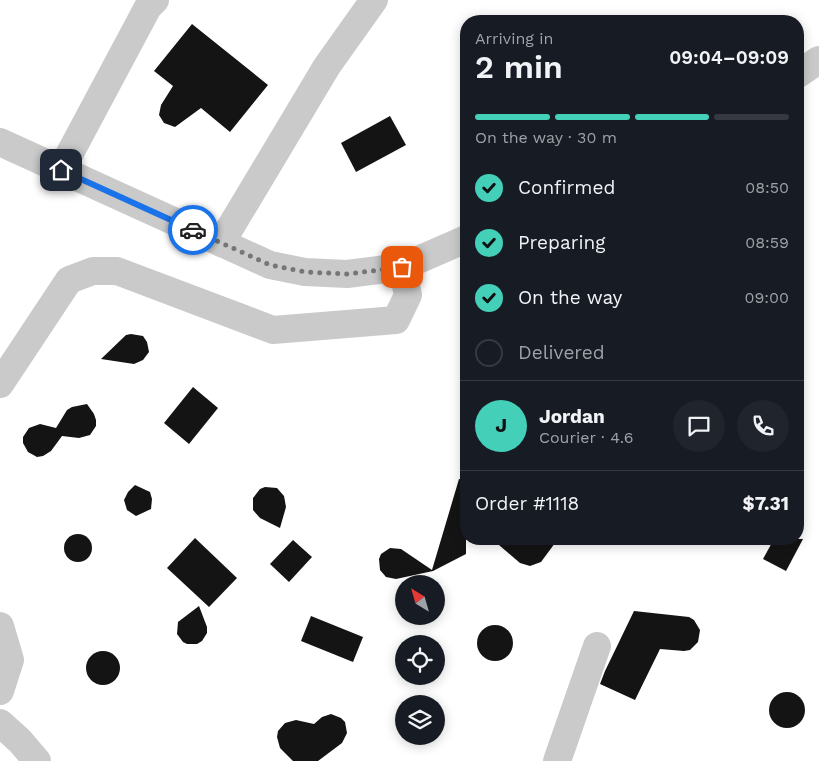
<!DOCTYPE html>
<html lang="en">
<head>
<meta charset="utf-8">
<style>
	body { margin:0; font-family:"Work Sans",sans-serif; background:#20242c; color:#f1f3f6; height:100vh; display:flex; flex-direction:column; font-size:19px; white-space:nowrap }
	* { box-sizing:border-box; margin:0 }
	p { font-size:16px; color:#9ea1a6 }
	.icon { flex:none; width:28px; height:28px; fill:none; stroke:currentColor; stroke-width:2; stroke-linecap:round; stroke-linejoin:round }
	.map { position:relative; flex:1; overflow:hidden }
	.side { position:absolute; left:460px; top:15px; width:344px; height:530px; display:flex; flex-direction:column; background:#171b24; border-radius:20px; box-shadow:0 2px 12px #0003 }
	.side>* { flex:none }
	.needle { width:32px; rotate:323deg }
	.fabs { position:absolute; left:395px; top:575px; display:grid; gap:10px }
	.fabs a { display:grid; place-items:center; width:50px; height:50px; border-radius:50%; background:#171b24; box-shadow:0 2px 12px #0003; font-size:25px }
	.pin { position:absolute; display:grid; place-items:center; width:42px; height:42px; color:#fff; margin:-21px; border-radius:10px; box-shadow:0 2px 8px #0006 }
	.courier { position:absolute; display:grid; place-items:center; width:50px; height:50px; margin:-25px; border:4px solid #1a73e8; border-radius:50%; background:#fff; color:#222; box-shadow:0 1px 6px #0007 }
	.headline em { font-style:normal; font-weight:600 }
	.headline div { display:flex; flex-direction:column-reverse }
	.headline { display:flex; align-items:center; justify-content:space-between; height:85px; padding:0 15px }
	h1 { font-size:32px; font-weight:600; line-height:38px }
	.bar { display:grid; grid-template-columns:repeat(4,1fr); gap:8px 5px; align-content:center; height:60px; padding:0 15px }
	.bar i { height:6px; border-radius:4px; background:#363941 }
	.bar .current { background:#43cfb8 }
	.bar p { grid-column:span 4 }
	.line { display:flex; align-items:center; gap:12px; padding:0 15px; border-top:1px solid #363941 }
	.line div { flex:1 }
	.round { display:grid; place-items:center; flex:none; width:52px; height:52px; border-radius:26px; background:#20242c }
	ol { padding:0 15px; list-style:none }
	li { display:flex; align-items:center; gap:15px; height:55px }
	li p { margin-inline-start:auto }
	li .icon { padding:5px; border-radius:50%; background:#43cfb8; color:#111; stroke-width:4 }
	li:last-child { color:#9ea1a6 }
	li i { width:28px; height:28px; border:2px solid #363941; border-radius:50% }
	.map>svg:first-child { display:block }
	.building { fill:#141414 }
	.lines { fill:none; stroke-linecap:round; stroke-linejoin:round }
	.minor { stroke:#cacaca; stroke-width:28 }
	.done { stroke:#767676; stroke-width:5; stroke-dasharray:0 9 }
	.route { stroke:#1a73e8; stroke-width:6 }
</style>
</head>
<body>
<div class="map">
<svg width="819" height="761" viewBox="0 0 819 761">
	<rect width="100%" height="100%" fill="#fff"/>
	<g class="building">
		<polygon points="192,24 268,85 230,132 201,108 175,127 164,123 159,115 161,105 173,86 154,71"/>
		<polygon points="390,116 406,145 356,172 341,143"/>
		<polygon points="131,334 143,336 147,342 149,352 143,360 134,364 101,359 126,335"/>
		<polygon points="193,387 218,408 189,444 164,423"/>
		<polygon points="87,404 94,414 96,420 96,426 90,435 79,438 62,436 51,451 43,456 37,457 28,452 23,443 23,437 29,428 40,424 56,428 67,410 72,407"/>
		<polygon points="459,479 466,480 466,554 433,571 396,579 386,577 380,570 379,559 381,554 390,548 401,549 432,570"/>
		<polygon points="135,485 150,492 152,499 151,509 136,516 127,510 124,500 128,492"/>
		<polygon points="265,487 277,488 284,496 286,507 280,528 260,518 253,510 253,498 260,489"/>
		<circle cx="78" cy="548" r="14"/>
		<polygon points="195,538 237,578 209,607 167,568"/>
		<polygon points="492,539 558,539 541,562 530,566 520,563"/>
		<polygon points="774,539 803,539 786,571 763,559"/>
		<polygon points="293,540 312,557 289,582 270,564"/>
		<polygon points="199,606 207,627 207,633 202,641 197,644 187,644 183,642 177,634 178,622"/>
		<polygon points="634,611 689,617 694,620 700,630 698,642 690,650 684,651 660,649 635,700 600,684 605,671"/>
		<polygon points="311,616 363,637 353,662 301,641"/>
		<circle cx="495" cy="643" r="18"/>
		<circle cx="103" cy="668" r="17"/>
		<circle cx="787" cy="710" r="18"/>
		<polygon points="331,714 341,718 345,722 347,733 342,743 318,761 293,761 280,748 277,737 278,731 285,723 296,720 314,724 322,717"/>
	</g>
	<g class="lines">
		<g class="minor">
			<polyline points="798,74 819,60"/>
			<polyline points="0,142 270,265 305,272 347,274 402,267 466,239"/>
			<polyline points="61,170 148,7 155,0"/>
			<polyline points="221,243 327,66 374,0"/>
			<polyline points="0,384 69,280 93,271 117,271 273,330 396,320 408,295 402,267"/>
			<polyline points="0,626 10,660 0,691"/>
			<polyline points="0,723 20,741 37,761"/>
			<polyline points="557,761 597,646"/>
		</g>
	</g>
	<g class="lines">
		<polyline class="done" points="193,230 270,265 306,272 347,274 402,267"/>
		<polyline class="route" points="61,170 193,230"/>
	</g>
</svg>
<div class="fabs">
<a><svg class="needle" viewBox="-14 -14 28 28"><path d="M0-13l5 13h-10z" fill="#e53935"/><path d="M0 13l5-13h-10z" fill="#9ea1a6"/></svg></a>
<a><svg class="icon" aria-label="locate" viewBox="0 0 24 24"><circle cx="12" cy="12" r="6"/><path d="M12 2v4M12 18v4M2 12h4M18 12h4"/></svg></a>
<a><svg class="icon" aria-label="layers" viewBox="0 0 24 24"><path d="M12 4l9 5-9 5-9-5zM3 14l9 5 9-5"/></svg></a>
</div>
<div class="pin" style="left:402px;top:267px;background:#ea580c"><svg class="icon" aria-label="bag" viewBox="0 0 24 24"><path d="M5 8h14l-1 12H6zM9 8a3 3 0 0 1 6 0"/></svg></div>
<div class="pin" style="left:61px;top:170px;background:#1f2937"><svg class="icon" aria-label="home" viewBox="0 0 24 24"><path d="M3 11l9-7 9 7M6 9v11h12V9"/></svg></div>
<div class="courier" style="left:193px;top:230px"><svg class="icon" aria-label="car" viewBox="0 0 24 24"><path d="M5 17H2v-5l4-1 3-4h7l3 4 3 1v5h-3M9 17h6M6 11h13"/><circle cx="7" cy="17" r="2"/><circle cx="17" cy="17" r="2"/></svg></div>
<section class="side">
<div class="headline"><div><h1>2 min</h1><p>Arriving in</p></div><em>09:04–09:09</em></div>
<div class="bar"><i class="current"></i><i class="current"></i><i class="current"></i><i></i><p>On the way · 30 m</p></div>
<ol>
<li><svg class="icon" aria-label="check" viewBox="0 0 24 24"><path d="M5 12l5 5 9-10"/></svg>Confirmed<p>08:50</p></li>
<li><svg class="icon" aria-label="check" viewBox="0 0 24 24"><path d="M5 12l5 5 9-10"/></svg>Preparing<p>08:59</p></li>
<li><svg class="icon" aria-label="check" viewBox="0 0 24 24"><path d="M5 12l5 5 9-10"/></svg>On the way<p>09:00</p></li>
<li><i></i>Delivered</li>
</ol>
<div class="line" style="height:90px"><b class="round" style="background:#43cfb8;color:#111">J</b><div><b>Jordan</b><p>Courier · 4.6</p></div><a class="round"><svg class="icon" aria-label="chat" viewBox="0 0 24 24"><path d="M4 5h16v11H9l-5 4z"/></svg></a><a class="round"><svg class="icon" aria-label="phone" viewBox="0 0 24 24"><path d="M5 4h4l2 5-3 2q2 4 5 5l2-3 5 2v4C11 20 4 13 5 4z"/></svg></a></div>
<div class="line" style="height:65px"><div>Order #1118</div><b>$7.31</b></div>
</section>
</div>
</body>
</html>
